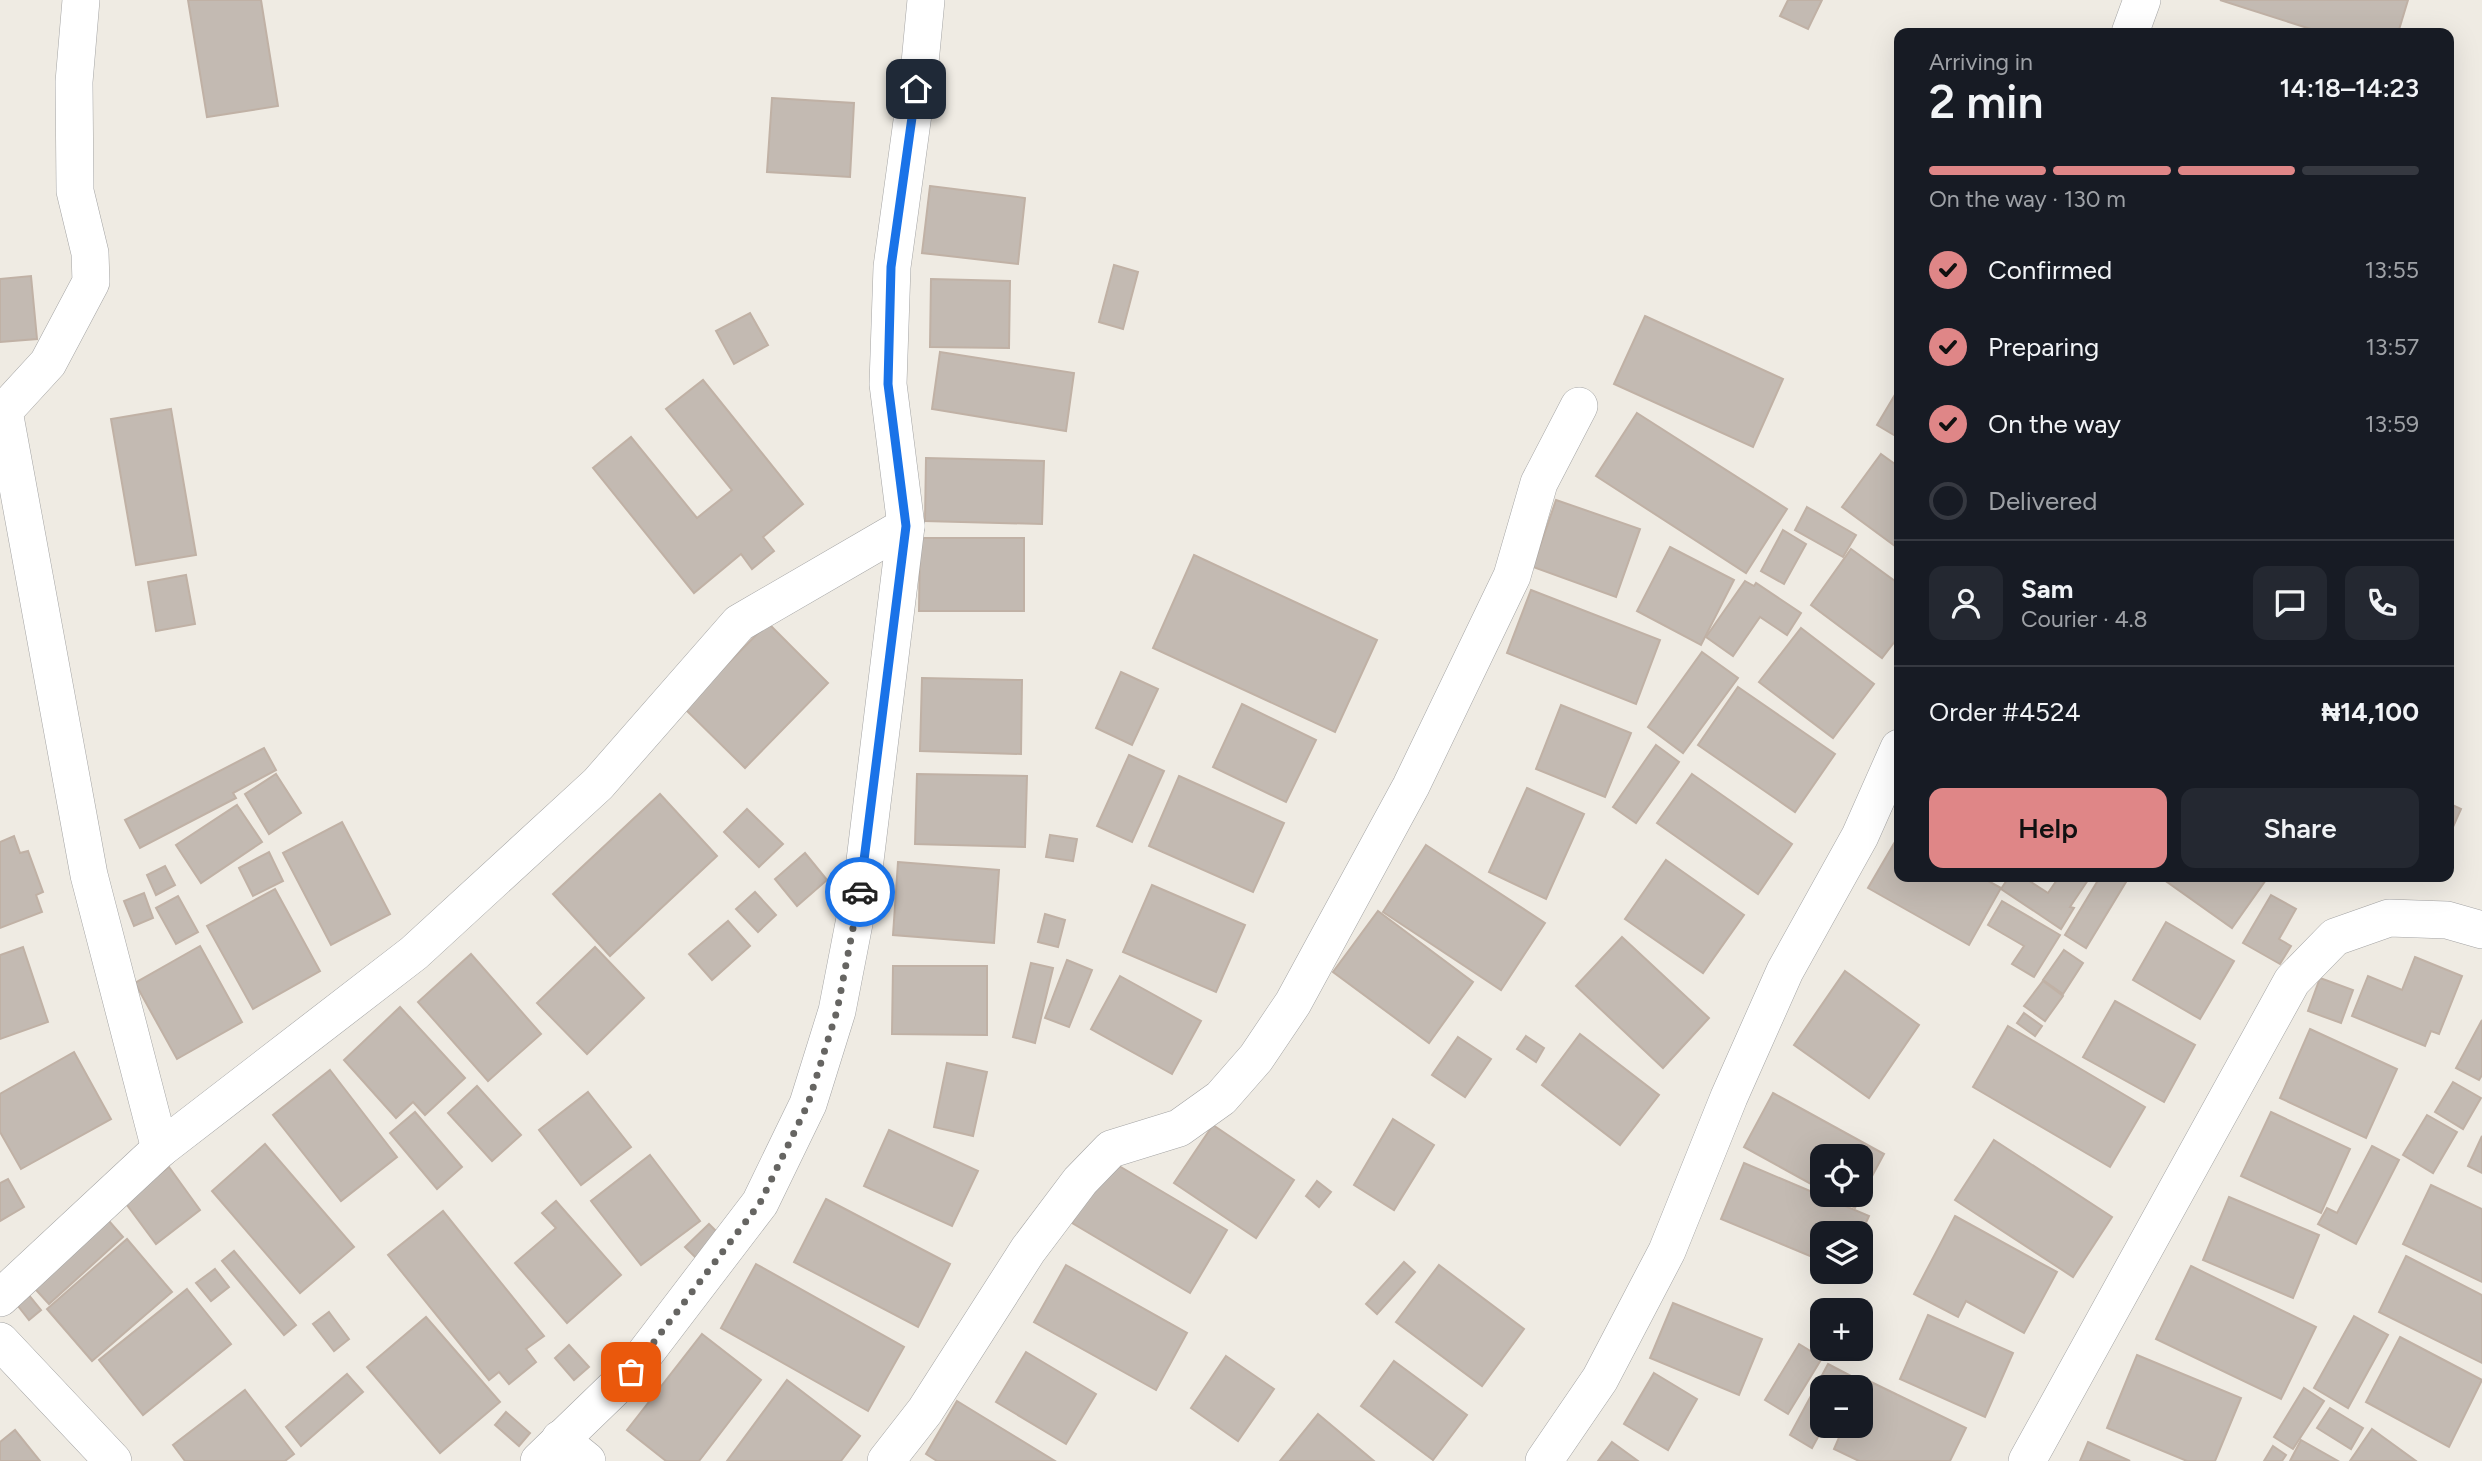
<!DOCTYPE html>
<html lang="en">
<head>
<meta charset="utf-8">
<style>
	body { margin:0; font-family:Figtree,sans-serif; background:#242831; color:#f1f3f6; height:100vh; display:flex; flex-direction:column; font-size:26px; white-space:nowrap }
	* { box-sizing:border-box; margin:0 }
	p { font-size:23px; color:#9ea1a6 }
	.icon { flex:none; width:38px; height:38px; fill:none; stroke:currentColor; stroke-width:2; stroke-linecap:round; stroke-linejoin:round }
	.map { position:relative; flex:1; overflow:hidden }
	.panel { position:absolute; left:1894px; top:28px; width:560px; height:854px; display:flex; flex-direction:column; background:#171b24; border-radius:14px; box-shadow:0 7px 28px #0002 }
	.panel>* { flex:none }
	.buttons { position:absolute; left:1810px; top:1144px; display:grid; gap:14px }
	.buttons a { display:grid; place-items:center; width:63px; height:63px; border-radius:14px; background:#171b24; box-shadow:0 7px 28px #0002; font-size:35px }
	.pin { position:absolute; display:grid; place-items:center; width:60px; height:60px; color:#fff; margin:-30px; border-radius:14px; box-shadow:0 4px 10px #0006 }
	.courier { position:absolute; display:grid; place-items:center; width:70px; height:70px; margin:-35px; border:5px solid #1a73e8; border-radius:50%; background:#fff; color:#222; box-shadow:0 2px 9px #0007 }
	.headline em { font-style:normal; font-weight:600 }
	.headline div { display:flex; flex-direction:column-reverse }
	.headline { display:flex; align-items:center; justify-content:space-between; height:119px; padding:0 35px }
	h1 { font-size:46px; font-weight:600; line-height:52px }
	.bar { display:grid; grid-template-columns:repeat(4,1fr); gap:10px 7px; align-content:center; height:84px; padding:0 35px }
	.bar i { height:9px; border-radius:5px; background:#363941 }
	.bar .current { background:#df8687 }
	.bar p { grid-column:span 4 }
	.line { display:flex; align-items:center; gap:18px; padding:0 35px; border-top:2px solid #363941 }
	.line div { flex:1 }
	.round { display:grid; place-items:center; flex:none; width:74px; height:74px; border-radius:14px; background:#242831 }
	ol { padding:0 35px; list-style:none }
	li { display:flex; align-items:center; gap:21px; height:77px }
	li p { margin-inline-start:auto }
	li .icon { padding:7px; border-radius:50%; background:#df8687; color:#111; stroke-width:4 }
	li:last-child { color:#9ea1a6 }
	li i { width:38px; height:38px; border:4px solid #363941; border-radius:50% }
	.button { display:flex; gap:14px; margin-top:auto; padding:14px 35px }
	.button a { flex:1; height:80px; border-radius:14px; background:#df8687; color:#111; font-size:28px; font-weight:600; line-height:80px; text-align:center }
	.button a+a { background:#242831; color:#f1f3f6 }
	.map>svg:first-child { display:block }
	.building { fill:#c3bab2; stroke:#c0b1a5; stroke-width:2 }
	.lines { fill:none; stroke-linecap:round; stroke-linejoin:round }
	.street-casing { stroke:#a4a4a4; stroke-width:38 }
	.street { stroke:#fff; stroke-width:37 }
	.done { stroke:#666562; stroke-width:7; stroke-dasharray:0 12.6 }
	.route { stroke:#1a73e8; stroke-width:9 }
</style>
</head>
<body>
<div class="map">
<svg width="2482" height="1461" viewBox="0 0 2482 1461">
	<rect width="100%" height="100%" fill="#efebe3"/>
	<g class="building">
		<polygon points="188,0 261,0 278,106 207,117"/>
		<polygon points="1788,0 1822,0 1808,29 1780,16"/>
		<polygon points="2220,0 2408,0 2398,33 2323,33"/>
		<polygon points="772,98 854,103 850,177 767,172"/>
		<polygon points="930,186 1025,198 1018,264 922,253"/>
		<polygon points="1114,265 1138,272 1123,329 1099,322"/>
		<polygon points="31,276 37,339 0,342 0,279"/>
		<polygon points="931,279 1010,281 1009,348 930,347"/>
		<polygon points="750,313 768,345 734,364 716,331"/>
		<polygon points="1645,316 1783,379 1753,447 1614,384"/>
		<polygon points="940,352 1074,373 1066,431 932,409"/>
		<polygon points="703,380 803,504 763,537 774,551 752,569 741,554 694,593 593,468 631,437 697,518 732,490 666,409"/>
		<polygon points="1899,388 1899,438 1877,425"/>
		<polygon points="171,409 196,555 136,565 111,419"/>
		<polygon points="1637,413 1787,509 1746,573 1596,476"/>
		<polygon points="1881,454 1899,467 1899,549 1842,507"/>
		<polygon points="926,458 1044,461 1042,524 925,521"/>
		<polygon points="1556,500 1640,529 1616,597 1533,567"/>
		<polygon points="1807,507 1856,535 1843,557 1795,530"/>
		<polygon points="1783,530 1806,544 1784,584 1761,571"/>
		<polygon points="920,538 1024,538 1024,611 919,611"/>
		<polygon points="1670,547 1734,580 1701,645 1637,611"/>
		<polygon points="1851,549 1899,584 1899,636 1882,658 1811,605"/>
		<polygon points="1194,555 1377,640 1335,732 1153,648"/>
		<polygon points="186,575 195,624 156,631 148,582"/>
		<polygon points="1745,581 1754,586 1756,583 1801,613 1787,635 1760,617 1733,656 1706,637"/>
		<polygon points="1531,590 1660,640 1636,704 1507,653"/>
		<polygon points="768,623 828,683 745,768 684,708"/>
		<polygon points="1801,628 1874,684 1833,738 1759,682"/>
		<polygon points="1702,652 1738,678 1683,753 1648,727"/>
		<polygon points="1121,672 1158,689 1132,745 1096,728"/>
		<polygon points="922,678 1022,680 1021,754 920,751"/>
		<polygon points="1738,687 1835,754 1795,812 1698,745"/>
		<polygon points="1242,704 1316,740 1286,802 1213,767"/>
		<polygon points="1561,705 1631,733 1605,797 1536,769"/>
		<polygon points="1656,745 1679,762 1636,823 1613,807"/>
		<polygon points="264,748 276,770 233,793 236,798 140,848 125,820"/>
		<polygon points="1129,755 1164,771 1132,842 1097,826"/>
		<polygon points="276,774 301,813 269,834 245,794"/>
		<polygon points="917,774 1027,776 1025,847 915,844"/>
		<polygon points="1692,774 1792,844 1758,894 1657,823"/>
		<polygon points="1179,776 1284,823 1253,892 1149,846"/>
		<polygon points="1527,788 1584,814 1546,899 1489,872"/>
		<polygon points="660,794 717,856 610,956 553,894"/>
		<polygon points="2448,803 2461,809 2448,838"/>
		<polygon points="237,805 262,842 201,883 176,845"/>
		<polygon points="747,809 783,844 759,867 724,832"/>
		<polygon points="342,822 390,914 331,945 283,853"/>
		<polygon points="1050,835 1077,839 1073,861 1046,857"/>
		<polygon points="1899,835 1899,877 1981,877 2001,888 1969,945 1868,888"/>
		<polygon points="14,836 20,853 28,851 43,892 36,895 42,912 0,928 0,842"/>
		<polygon points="1426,845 1545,923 1501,990 1383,912"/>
		<polygon points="269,852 283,881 253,896 239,868"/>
		<polygon points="805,853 827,880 797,906 775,879"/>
		<polygon points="1666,860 1744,915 1703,973 1625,919"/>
		<polygon points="898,862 999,870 994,943 893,935"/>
		<polygon points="165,866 175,885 156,895 147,875"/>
		<polygon points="2009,877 2023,877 2048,893 2059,877 2090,877 2070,907 2074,908 2061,929 2001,889"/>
		<polygon points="2100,877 2129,877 2086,948 2065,935"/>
		<polygon points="2160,877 2268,877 2232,928"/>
		<polygon points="1152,885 1245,925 1216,992 1123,952"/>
		<polygon points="275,889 320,971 253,1009 207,926"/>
		<polygon points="755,892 776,915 758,932 736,909"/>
		<polygon points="144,893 153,918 134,926 124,901"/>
		<polygon points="2271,895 2296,909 2279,939 2291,946 2280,964 2243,943"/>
		<polygon points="178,896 198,932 176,944 156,908"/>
		<polygon points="2002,901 2060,935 2034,977 2012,964 2024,946 1988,925"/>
		<polygon points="1378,911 1473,982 1429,1043 1333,972"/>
		<polygon points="1045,914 1065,920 1058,947 1038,942"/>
		<polygon points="728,921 750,946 712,980 689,954"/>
		<polygon points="2166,922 2234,961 2200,1019 2133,980"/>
		<polygon points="1622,937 1709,1018 1663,1068 1576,986"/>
		<polygon points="200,946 242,1022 177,1059 135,983"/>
		<polygon points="23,947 48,1022 0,1039 0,955"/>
		<polygon points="595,947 644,998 587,1054 537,1003"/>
		<polygon points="2064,950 2083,963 2063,994 2043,980"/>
		<polygon points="471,954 541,1034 488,1081 418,1002"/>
		<polygon points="2415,957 2462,976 2439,1034 2431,1031 2425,1046 2352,1016 2368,976 2402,990"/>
		<polygon points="1067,960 1092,970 1069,1027 1045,1018"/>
		<polygon points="1031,963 1053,968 1035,1043 1013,1037"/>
		<polygon points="893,966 987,966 987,1035 892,1034"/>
		<polygon points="1845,971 1919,1025 1869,1098 1794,1045"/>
		<polygon points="1120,976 1201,1021 1172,1074 1091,1029"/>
		<polygon points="2320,978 2353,990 2341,1023 2308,1011"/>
		<polygon points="2043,981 2063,996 2045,1021 2024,1006"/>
		<polygon points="2115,1001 2195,1045 2164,1102 2083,1057"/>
		<polygon points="400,1007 465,1078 425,1115 413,1102 396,1118 344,1060"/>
		<polygon points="2024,1013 2042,1026 2035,1036 2017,1023"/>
		<polygon points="2482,1020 2482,1075 2479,1080 2456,1068"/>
		<polygon points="2008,1026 2145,1107 2110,1167 1973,1087"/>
		<polygon points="2310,1029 2397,1069 2366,1138 2280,1098"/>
		<polygon points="1580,1034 1659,1095 1620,1145 1542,1085"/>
		<polygon points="1526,1036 1544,1048 1536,1062 1517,1049"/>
		<polygon points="1458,1037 1491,1059 1465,1097 1432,1075"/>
		<polygon points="74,1052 111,1119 21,1169 0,1132 0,1094"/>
		<polygon points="947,1063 987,1072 973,1136 934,1127"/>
		<polygon points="330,1070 397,1157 341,1201 273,1115"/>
		<polygon points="2453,1082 2481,1098 2463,1129 2435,1112"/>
		<polygon points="477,1086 521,1135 492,1161 448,1113"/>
		<polygon points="588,1092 631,1147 581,1185 539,1130"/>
		<polygon points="1773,1093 1884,1154 1855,1208 1831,1195 1860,1195 1860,1157 1822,1157 1822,1190 1744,1147"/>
		<polygon points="415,1112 462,1167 437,1189 390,1133"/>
		<polygon points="2271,1112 2350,1149 2321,1213 2241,1176"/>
		<polygon points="2427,1115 2457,1132 2433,1173 2403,1155"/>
		<polygon points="1393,1119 1434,1145 1394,1210 1354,1185"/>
		<polygon points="1213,1125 1294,1180 1256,1238 1174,1183"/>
		<polygon points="889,1130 978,1171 952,1226 864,1186"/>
		<polygon points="2482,1136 2482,1173 2468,1166"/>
		<polygon points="1994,1140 2112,1217 2073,1277 1955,1200"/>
		<polygon points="265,1144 354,1247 300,1293 212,1191"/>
		<polygon points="2372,1146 2399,1160 2356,1244 2318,1224 2327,1208 2337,1213"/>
		<polygon points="650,1155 700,1221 641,1265 591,1201"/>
		<polygon points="1109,1160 1227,1230 1190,1293 1072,1223"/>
		<polygon points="1744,1163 1869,1216 1860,1236 1860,1234 1822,1234 1822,1261 1721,1219"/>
		<polygon points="169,1167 200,1210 156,1244 124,1201"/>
		<polygon points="8,1179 24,1207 0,1221 0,1183"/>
		<polygon points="1317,1181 1331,1192 1319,1207 1306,1196"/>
		<polygon points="2431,1185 2482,1209 2482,1282 2403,1244"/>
		<polygon points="2229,1197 2319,1235 2293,1298 2203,1260"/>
		<polygon points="826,1199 950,1264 918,1327 794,1262"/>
		<polygon points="556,1201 621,1275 567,1323 515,1263 556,1228 542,1213"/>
		<polygon points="443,1211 544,1336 526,1349 536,1362 509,1384 499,1372 489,1380 388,1255"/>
		<polygon points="102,1213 123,1237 49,1304 27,1280"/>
		<polygon points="1955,1216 2057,1272 2024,1333 1966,1301 1958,1317 1914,1294"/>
		<polygon points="709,1224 722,1237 697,1259 685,1247"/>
		<polygon points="127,1239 172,1292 92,1361 47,1309"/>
		<polygon points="234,1251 296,1325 284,1335 222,1261"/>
		<polygon points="2406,1256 2482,1295 2482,1363 2379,1312"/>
		<polygon points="1404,1262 1415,1272 1377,1314 1366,1304"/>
		<polygon points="756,1264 904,1347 868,1411 721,1328"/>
		<polygon points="1066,1265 1187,1333 1156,1390 1034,1322"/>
		<polygon points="1439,1265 1524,1329 1482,1386 1396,1322"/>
		<polygon points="2191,1266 2316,1327 2281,1399 2156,1339"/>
		<polygon points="215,1269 229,1287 211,1301 196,1283"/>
		<polygon points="23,1288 41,1310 29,1320 11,1297"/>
		<polygon points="187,1289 231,1344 143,1415 99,1360"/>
		<polygon points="1673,1303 1762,1339 1739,1395 1650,1358"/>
		<polygon points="329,1312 349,1339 334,1351 313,1324"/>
		<polygon points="1928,1315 2013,1353 1985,1417 1900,1379"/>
		<polygon points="2354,1316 2388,1335 2348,1408 2314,1388"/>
		<polygon points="426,1317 500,1402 440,1453 367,1367"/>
		<polygon points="702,1334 761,1380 699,1461 666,1461 627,1430"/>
		<polygon points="2400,1337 2482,1380 2449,1447 2366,1402"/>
		<polygon points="1799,1344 1822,1358 1788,1414 1765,1400"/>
		<polygon points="569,1345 589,1367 574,1380 555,1358"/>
		<polygon points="1026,1352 1096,1394 1066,1444 996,1402"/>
		<polygon points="2137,1355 2241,1398 2215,1461 2187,1461 2107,1428"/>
		<polygon points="1226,1356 1274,1389 1238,1441 1191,1408"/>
		<polygon points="1394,1361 1467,1415 1433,1460 1361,1406"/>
		<polygon points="1828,1364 1851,1376 1845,1388 1822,1388 1822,1426 1824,1426 1812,1448 1790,1435"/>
		<polygon points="1654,1373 1697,1399 1668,1450 1624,1424"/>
		<polygon points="347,1374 363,1392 301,1446 286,1427"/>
		<polygon points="787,1380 860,1436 841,1461 727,1461"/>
		<polygon points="1867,1380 1966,1428 1950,1461 1859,1461 1834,1449 1844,1426 1860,1426 1860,1394"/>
		<polygon points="2304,1388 2324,1401 2293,1449 2274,1437"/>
		<polygon points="245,1390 294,1454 285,1461 185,1461 173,1445"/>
		<polygon points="957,1401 1055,1461 937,1461 926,1454"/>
		<polygon points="2330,1408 2363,1428 2351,1449 2317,1428"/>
		<polygon points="506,1412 530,1433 519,1446 495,1425"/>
		<polygon points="1318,1414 1374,1461 1280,1461"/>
		<polygon points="2372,1429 2416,1461 2350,1461"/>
		<polygon points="15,1430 40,1461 0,1461 0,1442"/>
		<polygon points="2301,1440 2338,1461 2290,1461"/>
		<polygon points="1612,1442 1638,1461 1598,1461"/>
		<polygon points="2088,1442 2130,1461 2080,1461"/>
		<polygon points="2273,1446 2286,1455 2282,1461 2264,1461"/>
	</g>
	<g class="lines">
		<defs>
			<g id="street">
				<polyline points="81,0 74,82 75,191 90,253 91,282 48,363 4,411 89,875 160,1149"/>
				<polyline points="2130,33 2142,0"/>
				<polyline points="0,1298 160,1149 414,953 598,784 739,623 906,526"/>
				<polyline points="0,1341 113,1461"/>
				<polyline points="560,1439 587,1461"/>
				<polyline points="539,1461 631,1372 760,1203 808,1104 837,1011 863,877 906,526 888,384 892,267 920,63 926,0"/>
				<polyline points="886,1461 925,1411 1028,1250 1080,1181 1111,1149 1179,1128 1221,1098 1256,1058 1293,1003 1411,786 1512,576 1539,483 1579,406"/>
				<polyline points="1544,1461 1600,1379 1667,1251 1729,1097 1785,971 1860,836 1899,748"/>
				<polyline points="2027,1461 2292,981 2335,937 2389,918 2447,920 2482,930"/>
			</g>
		</defs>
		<use href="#street" class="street-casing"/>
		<use href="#street" class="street"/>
	</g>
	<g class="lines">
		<polyline class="done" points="631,1372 760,1203 808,1104 837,1011 860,892"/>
		<polyline class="route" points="860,892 906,526 888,384 891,267 916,89"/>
	</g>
</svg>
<div class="buttons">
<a><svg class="icon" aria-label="locate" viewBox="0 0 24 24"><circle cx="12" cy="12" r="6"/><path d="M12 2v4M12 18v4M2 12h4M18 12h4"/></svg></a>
<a><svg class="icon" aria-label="layers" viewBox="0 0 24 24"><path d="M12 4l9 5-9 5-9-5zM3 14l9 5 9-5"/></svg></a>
<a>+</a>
<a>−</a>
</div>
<div class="pin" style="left:631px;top:1372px;background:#ea580c"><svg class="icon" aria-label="bag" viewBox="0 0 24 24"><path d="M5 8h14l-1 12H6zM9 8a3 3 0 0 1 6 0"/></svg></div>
<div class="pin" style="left:916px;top:89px;background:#1f2937"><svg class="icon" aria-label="home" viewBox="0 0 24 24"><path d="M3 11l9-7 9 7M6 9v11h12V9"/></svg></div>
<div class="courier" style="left:860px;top:892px"><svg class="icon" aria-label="car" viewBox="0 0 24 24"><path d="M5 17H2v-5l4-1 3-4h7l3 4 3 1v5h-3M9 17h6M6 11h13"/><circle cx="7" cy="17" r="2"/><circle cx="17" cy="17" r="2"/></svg></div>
<section class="panel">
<div class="headline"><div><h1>2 min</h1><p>Arriving in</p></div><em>14:18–14:23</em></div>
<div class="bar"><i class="current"></i><i class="current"></i><i class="current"></i><i></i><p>On the way · 130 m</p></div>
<ol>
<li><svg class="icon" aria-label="check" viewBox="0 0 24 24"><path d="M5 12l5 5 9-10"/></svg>Confirmed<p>13:55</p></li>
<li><svg class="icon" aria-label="check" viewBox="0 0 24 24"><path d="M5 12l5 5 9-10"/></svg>Preparing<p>13:57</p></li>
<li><svg class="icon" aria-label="check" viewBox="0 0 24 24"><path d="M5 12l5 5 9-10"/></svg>On the way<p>13:59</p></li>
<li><i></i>Delivered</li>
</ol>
<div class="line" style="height:126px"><a class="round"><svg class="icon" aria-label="person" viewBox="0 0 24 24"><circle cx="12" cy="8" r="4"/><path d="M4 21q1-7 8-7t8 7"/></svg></a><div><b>Sam</b><p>Courier · 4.8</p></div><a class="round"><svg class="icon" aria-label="chat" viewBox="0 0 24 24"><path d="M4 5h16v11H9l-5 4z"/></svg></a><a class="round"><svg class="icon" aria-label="phone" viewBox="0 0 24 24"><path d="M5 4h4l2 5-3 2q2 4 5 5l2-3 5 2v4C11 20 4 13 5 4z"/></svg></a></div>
<div class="line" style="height:91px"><div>Order #4524</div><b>₦14,100</b></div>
<div class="button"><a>Help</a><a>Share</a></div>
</section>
</div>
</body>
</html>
